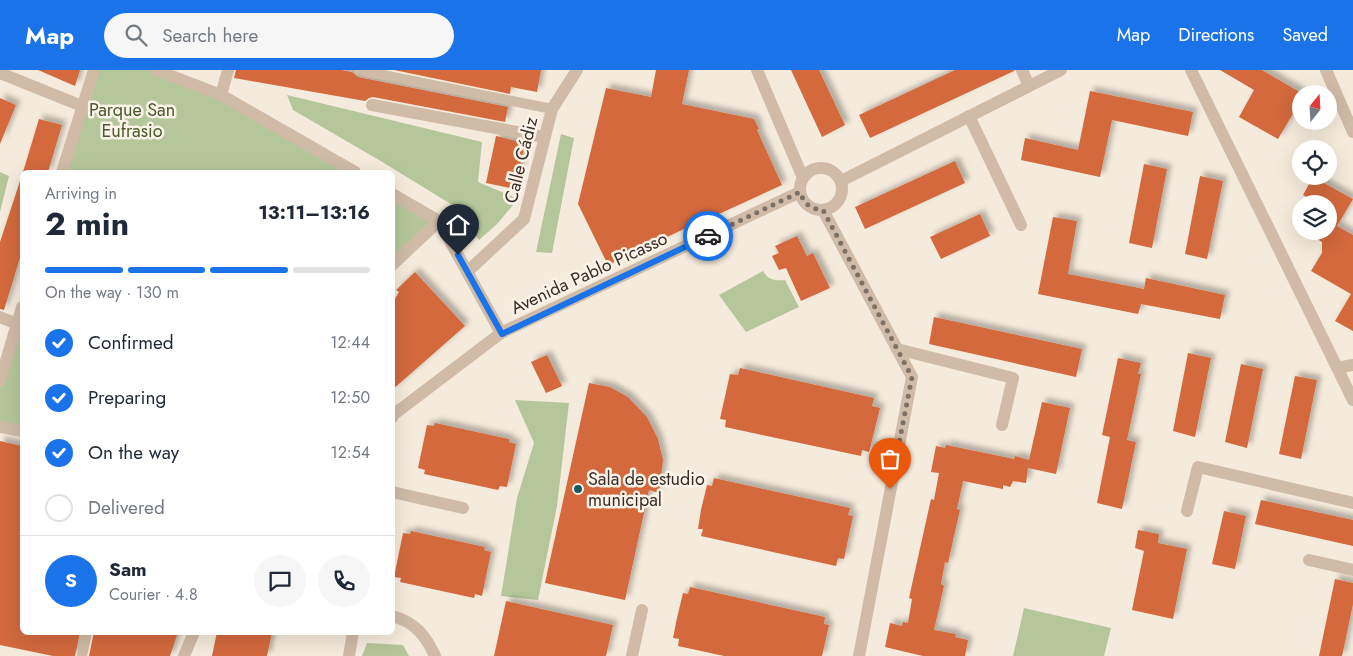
<!DOCTYPE html>
<html lang="en">
<head>
<meta charset="utf-8">
<style>
	body { margin:0; font-family:Jost,sans-serif; background:#f6f6f7; color:#1f2937; height:100vh; display:flex; flex-direction:column; font-size:19px; white-space:nowrap }
	* { box-sizing:border-box; margin:0 }
	p { font-size:16px; color:#747a83 }
	.icon { flex:none; width:28px; height:28px; fill:none; stroke:currentColor; stroke-width:2; stroke-linecap:round; stroke-linejoin:round }
	.map { position:relative; flex:1; overflow:hidden }
	.details { position:absolute; left:20px; top:100px; width:375px; height:465px; display:flex; flex-direction:column; background:#fff; border-radius:8px; box-shadow:0 5px 20px #0002 }
	.details>* { flex:none }
	.needle { width:32px; rotate:18deg }
	.fabs { position:absolute; left:1292px; top:15px; display:grid; gap:10px }
	.fabs a { display:grid; place-items:center; width:45px; height:45px; border-radius:50%; background:#fff; box-shadow:0 5px 20px #0002; font-size:25px }
	.pin { position:absolute; display:grid; place-items:center; width:42px; height:42px; color:#fff; margin:-51px -21px; border-radius:50% 50% 50% 0; rotate:-45deg; box-shadow:0 0 5px #0007 }
	.pin .icon { rotate:45deg }
	.courier { position:absolute; display:grid; place-items:center; width:50px; height:50px; margin:-25px; border:4px solid #1a73e8; border-radius:50%; background:#fff; color:#222; box-shadow:0 1px 6px #0007 }
	.head em { font-style:normal; font-weight:700 }
	.head div { display:flex; flex-direction:column-reverse }
	.head { display:flex; align-items:center; justify-content:space-between; height:85px; padding:0 25px }
	h1 { font-size:32px; font-weight:700; line-height:38px }
	.bar { display:grid; grid-template-columns:repeat(4,1fr); gap:8px 5px; align-content:center; height:60px; padding:0 25px }
	.bar i { height:6px; border-radius:4px; background:#e0e1e3 }
	.bar .active { background:#1a73e8 }
	.bar p { grid-column:span 4 }
	.line { display:flex; align-items:center; gap:12px; padding:0 25px; border-top:1px solid #e0e1e3 }
	.line div { flex:1 }
	.round { display:grid; place-items:center; flex:none; width:52px; height:52px; border-radius:26px; background:#f6f6f7 }
	ol { padding:0 25px; list-style:none }
	li { display:flex; align-items:center; gap:15px; height:55px }
	li p { margin-inline-start:auto }
	li .icon { padding:5px; border-radius:50%; background:#1a73e8; color:#fff; stroke-width:4 }
	li:last-child { color:#747a83 }
	li i { width:28px; height:28px; border:2px solid #e0e1e3; border-radius:50% }
	header { display:flex; align-items:center; gap:30px; box-sizing:border-box; height:70px; padding:0 25px; background:#1a73e8; color:#fff }
	header strong { font-size:24px }
	nav { display:flex; gap:28px; margin-inline-start:auto; font-size:18px }
	.search { width:350px; height:45px; background:#f6f6f7; display:flex; align-items:center; gap:12px; box-sizing:border-box; padding:0 18px; border-radius:28px; color:#747a83; font-size:19px }
	.map>svg:first-child { display:block }
	.green { fill:#b5c69a }
	.building { fill:#d3693c; filter:url(#shadow) }
	.lines { fill:none; stroke-linecap:round; stroke-linejoin:round }
	.pedestrian { stroke:#cfbba6; stroke-width:10 }
	.minor { stroke:#cfbba6; stroke-width:12 }
	.tertiary { stroke:#cfbba6; stroke-width:12 }
	.done { stroke:#7b7167; stroke-width:5; stroke-dasharray:0 9 }
	.route { stroke:#1a73e8; stroke-width:6 }
	.poi-dot { fill:#185861; stroke:#fcf4e9; stroke-width:2 }
	.labels { text-anchor:middle; dominant-baseline:central; stroke-width:5; stroke-linejoin:round; paint-order:stroke }
	.park-label { font-size:18px; fill:#465b29; stroke:#fcf4e9 }
	.street-label { font-size:18px; fill:#3a2f28; stroke:#fcf4e9 }
	.poi-label { font-size:18px; fill:#3a2f28; stroke:#fcf4e9; text-anchor:start }
</style>
</head>
<body>
<header>
<strong>Map</strong>
<div class="search"><svg class="icon" aria-label="search" viewBox="0 0 24 24"><circle cx="10" cy="10" r="6"/><path d="M15 15l6 6"/></svg>Search here</div>
<nav><a>Map</a><a>Directions</a><a>Saved</a></nav>
</header>
<div class="map">
<svg width="1353" height="586" viewBox="0 0 1353 586">
	<defs>
		<filter id="shadow"><feDropShadow dx="4.5" dy="-4.5" stdDeviation="2.5" flood-color="#0004"/></filter>
	</defs>
	<rect width="100%" height="100%" fill="#f5ebdc"/>
	<g class="green">
		<polygon points="94,0 156,0 221,25 355,102 63,102"/>
		<polygon points="287,25 482,72 478,112 518,129 497,154 479,170 454,136 379,90 293,40"/>
		<polygon points="561,64 574,68 552,183 536,182"/>
		<polygon points="0,102 9,106 0,142"/>
		<polygon points="392,124 439,151 393,195"/>
		<path d="M763 201C768 210 775 211 785 210L799 237 746 262 719 225Z"/>
		<polygon points="22,237 22,361 0,357 0,311"/>
		<polygon points="515,330 569,333 557,436 538,530 501,526 517,428 534,373"/>
		<polygon points="1024,538 1111,558 1104,586 1013,586"/>
		<polygon points="367,573 403,575 409,586 362,586"/>
	</g>
	<g class="building">
		<polygon points="38,0 80,0 75,16"/>
		<polygon points="236,0 341,0 352,2 358,7 508,37 505,52 373,27 369,28 365,31 234,8"/>
		<polygon points="394,0 541,0 537,22 511,17 510,24"/>
		<polygon points="656,0 689,0 682,34 754,49 759,59 757,60 782,115 684,160 684,159 608,195 578,134 606,18 651,27"/>
		<polygon points="791,0 819,0 845,55 822,67"/>
		<polygon points="955,0 1014,0 1014,1 870,68 859,45"/>
		<polygon points="1220,0 1262,0 1303,24 1301,24 1301,30 1278,69 1239,47 1254,20"/>
		<polygon points="1090,21 1193,42 1188,66 1112,50 1100,107 1021,90 1025,68 1078,80"/>
		<polygon points="0,28 16,35 0,74"/>
		<polygon points="39,49 62,55 48,102 23,102"/>
		<polygon points="496,66 525,73 515,119 486,113"/>
		<polygon points="955,91 965,113 865,159 855,137"/>
		<polygon points="1144,94 1167,99 1152,178 1129,173"/>
		<polygon points="1200,106 1223,111 1207,189 1185,184"/>
		<polygon points="1313,107 1353,129 1337,156 1353,165 1353,261 1335,251 1351,224 1311,201 1322,183 1322,172 1304,161 1329,161 1329,134 1318,134 1303,125"/>
		<polygon points="20,111 22,112 22,181 4,240 0,239 0,172"/>
		<polygon points="980,144 990,166 941,189 930,167"/>
		<polygon points="1053,147 1077,151 1068,204 1144,219 1146,208 1225,225 1220,249 1141,234 1138,244 1038,224"/>
		<polygon points="797,166 807,186 813,183 830,218 801,231 786,198 779,200 772,186 779,183 775,176"/>
		<polygon points="415,202 465,256 392,320 392,234 399,222 396,220"/>
		<polygon points="934,247 1082,279 1076,307 929,274"/>
		<polygon points="1188,283 1211,288 1195,367 1173,361"/>
		<polygon points="547,285 562,316 546,323 531,292"/>
		<polygon points="1118,288 1141,293 1138,304 1141,304 1127,370 1136,372 1122,439 1097,433 1110,367 1102,365"/>
		<polygon points="1241,294 1263,299 1247,378 1225,372"/>
		<polygon points="740,298 874,328 872,336 880,338 869,382 862,380 861,386 725,357 726,350 720,349 730,304 738,305"/>
		<polygon points="1295,306 1317,310 1301,389 1279,384"/>
		<polygon points="589,313 610,317 628,327 647,347 658,369 663,390 659,423 649,420 625,530 545,513"/>
		<polygon points="1042,332 1070,338 1056,404 1028,398 1026,413 1013,411 1010,417 1003,415 1003,419 963,411 957,439 960,440 956,457 948,493 945,492 941,514 944,516 934,560 956,564 955,567 968,570 965,586 923,586 885,577 890,553 902,556 903,552 908,553 912,529 909,528 931,429 934,430 939,403 931,402 936,376 945,378 946,375 1014,389 1015,386 1029,390"/>
		<polygon points="435,353 509,369 509,372 516,374 507,417 500,416 498,420 424,404 425,400 418,398 427,355 434,356"/>
		<polygon points="0,371 22,376 22,562 80,562 75,586 53,586 0,575"/>
		<polygon points="714,408 850,438 848,445 853,446 844,489 838,488 836,496 701,466 703,459 698,459 701,440 707,415 712,416"/>
		<polygon points="1261,430 1353,450 1353,476 1255,454"/>
		<polygon points="1224,441 1246,446 1235,499 1212,494"/>
		<polygon points="1138,460 1159,464 1158,473 1187,479 1173,549 1132,540 1144,481 1135,478"/>
		<polygon points="411,461 485,477 484,480 491,482 482,526 475,524 474,528 400,512 401,508 394,507 403,463 410,464"/>
		<polygon points="1335,509 1353,513 1353,534 1342,586 1319,586"/>
		<polygon points="690,517 825,547 824,554 829,555 822,586 724,586 678,576 679,569 673,568 677,548 683,523 688,524"/>
		<polygon points="506,531 613,555 606,586 494,586"/>
		<polygon points="94,562 178,562 170,586 89,586"/>
		<polygon points="217,562 272,562 267,586 212,586"/>
	</g>
	<g class="lines">
		<g class="pedestrian">
			<polyline points="359,0 552,39"/>
			<polyline points="82,586 87,562"/>
		</g>
		<g class="minor">
			<polyline points="1022,0 1029,16"/>
			<polyline points="1191,0 1353,330"/>
			<polyline points="1326,0 1353,62"/>
			<polyline points="372,35 544,67"/>
			<polyline points="969,46 1021,155"/>
			<polyline points="392,195 439,151"/>
			<polyline points="467,202 524,149 552,39 577,0"/>
			<polyline points="0,247 17,254"/>
			<polyline points="897,279 1013,308 1002,355"/>
			<polyline points="1337,298 1353,295"/>
			<polyline points="0,357 22,361"/>
			<polyline points="392,422 463,438"/>
			<polyline points="1187,441 1198,397 1353,433"/>
			<polyline points="1309,490 1353,500"/>
			<path d="M392 546C415 552 426 566 435 586"/>
			<polyline points="184,586 194,562"/>
			<polyline points="632,586 642,540"/>
		</g>
		<g class="tertiary">
			<polyline points="156,0 221,25 355,102"/>
			<polyline points="757,0 803,108"/>
			<polyline points="0,3 82,36"/>
			<polyline points="221,25 228,0"/>
			<circle cx="821" cy="119" r="21"/>
			<polyline points="62,102 94,0"/>
			<polyline points="841,111 1061,0"/>
			<polyline points="392,124 439,151 501,263"/>
			<polyline points="823,140 912,307 859,586"/>
			<polyline points="0,311 22,237"/>
			<polyline points="392,348 393,345 501,263 800,122"/>
			<polyline points="349,586 353,562"/>
		</g>
	</g>
	<g class="lines">
		<path class="done" d="M708 166 800 122C804 134 811 139 823 140L912 307 890 419"/>
		<polyline class="route" points="458,185 502,264 708,166"/>
	</g>
	<circle class="poi-dot" cx="578" cy="419" r="5"/>
	<g class="labels">
		<g class="park-label">
			<text x="132" y="40">Parque San<tspan x="132" dy="21">Eufrasio</tspan></text>
		</g>
		<g class="street-label">
			<text transform="translate(521 90) rotate(-76)">Calle Cádiz</text>
			<text transform="translate(589 203) rotate(-25)">Avenida Pablo Picasso</text>
		</g>
		<g class="poi-label">
			<text x="588" y="409">Sala de estudio<tspan x="588" dy="21">municipal</tspan></text>
		</g>
	</g>
</svg>
<div class="fabs">
<a><svg class="needle" viewBox="-14 -14 28 28"><path d="M0-13l5 13h-10z" fill="#e53935"/><path d="M0 13l5-13h-10z" fill="#747a83"/></svg></a>
<a><svg class="icon" aria-label="locate" viewBox="0 0 24 24"><circle cx="12" cy="12" r="6"/><path d="M12 2v4M12 18v4M2 12h4M18 12h4"/></svg></a>
<a><svg class="icon" aria-label="layers" viewBox="0 0 24 24"><path d="M12 4l9 5-9 5-9-5zM3 14l9 5 9-5"/></svg></a>
</div>
<div class="pin" style="left:890px;top:419px;background:#ea580c"><svg class="icon" aria-label="bag" viewBox="0 0 24 24"><path d="M5 8h14l-1 12H6zM9 8a3 3 0 0 1 6 0"/></svg></div>
<div class="pin" style="left:458px;top:185px;background:#1f2937"><svg class="icon" aria-label="home" viewBox="0 0 24 24"><path d="M3 11l9-7 9 7M6 9v11h12V9"/></svg></div>
<div class="courier" style="left:708px;top:166px"><svg class="icon" aria-label="car" viewBox="0 0 24 24"><path d="M5 17H2v-5l4-1 3-4h7l3 4 3 1v5h-3M9 17h6M6 11h13"/><circle cx="7" cy="17" r="2"/><circle cx="17" cy="17" r="2"/></svg></div>
<section class="details">
<div class="head"><div><h1>2 min</h1><p>Arriving in</p></div><em>13:11–13:16</em></div>
<div class="bar"><i class="active"></i><i class="active"></i><i class="active"></i><i></i><p>On the way · 130 m</p></div>
<ol>
<li><svg class="icon" aria-label="check" viewBox="0 0 24 24"><path d="M5 12l5 5 9-10"/></svg>Confirmed<p>12:44</p></li>
<li><svg class="icon" aria-label="check" viewBox="0 0 24 24"><path d="M5 12l5 5 9-10"/></svg>Preparing<p>12:50</p></li>
<li><svg class="icon" aria-label="check" viewBox="0 0 24 24"><path d="M5 12l5 5 9-10"/></svg>On the way<p>12:54</p></li>
<li><i></i>Delivered</li>
</ol>
<div class="line" style="height:90px"><b class="round" style="background:#1a73e8;color:#fff">S</b><div><b>Sam</b><p>Courier · 4.8</p></div><a class="round"><svg class="icon" aria-label="chat" viewBox="0 0 24 24"><path d="M4 5h16v11H9l-5 4z"/></svg></a><a class="round"><svg class="icon" aria-label="phone" viewBox="0 0 24 24"><path d="M5 4h4l2 5-3 2q2 4 5 5l2-3 5 2v4C11 20 4 13 5 4z"/></svg></a></div>
</section>
</div>
</body>
</html>
